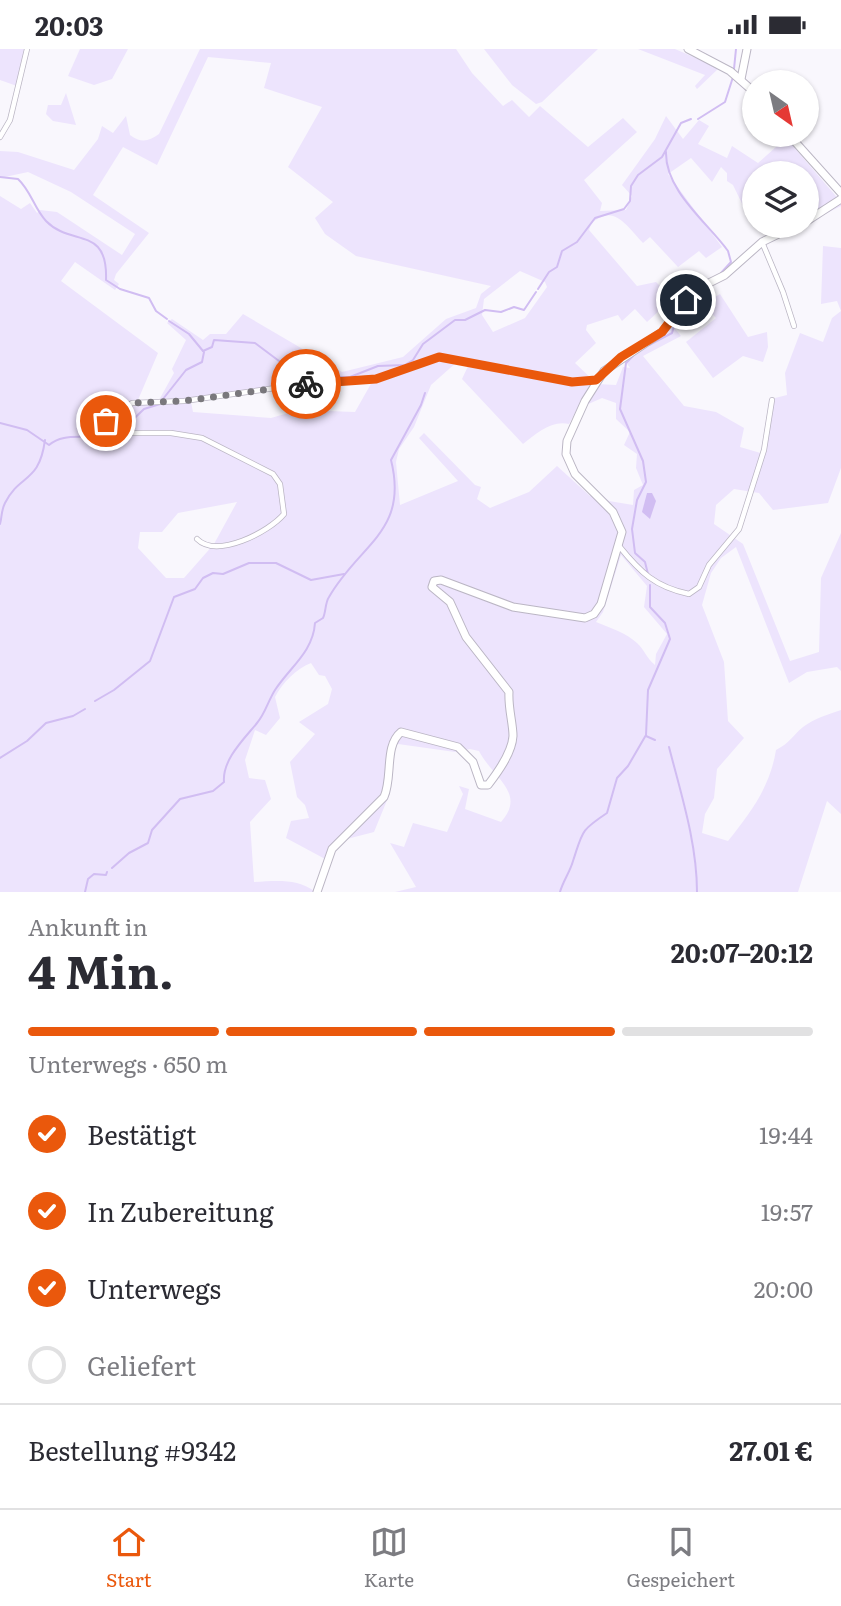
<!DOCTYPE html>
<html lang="de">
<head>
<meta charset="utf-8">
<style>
	body { margin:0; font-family:Literata,serif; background:#f7f7f7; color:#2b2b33; height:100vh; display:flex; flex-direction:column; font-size:26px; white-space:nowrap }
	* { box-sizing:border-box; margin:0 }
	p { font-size:23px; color:#7c7c81 }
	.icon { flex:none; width:38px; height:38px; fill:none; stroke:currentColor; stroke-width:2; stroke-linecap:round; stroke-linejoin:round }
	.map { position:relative; height:843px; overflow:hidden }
	.drawer { display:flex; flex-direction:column; background:#fff; flex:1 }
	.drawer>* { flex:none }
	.needle { width:46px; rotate:146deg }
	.buttons { position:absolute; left:742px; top:21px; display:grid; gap:14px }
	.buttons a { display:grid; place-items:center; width:77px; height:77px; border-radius:50%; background:#fff; box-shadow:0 2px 5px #0004; font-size:35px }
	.pin { position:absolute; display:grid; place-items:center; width:60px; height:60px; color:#fff; margin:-30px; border:4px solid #fff; border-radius:50%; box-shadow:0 2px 7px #0007 }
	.courier { position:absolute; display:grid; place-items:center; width:70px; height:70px; margin:-35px; border:5px solid #ea580c; border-radius:50%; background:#fff; color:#222; box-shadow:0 2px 9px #0007 }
	.summary em { font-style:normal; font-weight:700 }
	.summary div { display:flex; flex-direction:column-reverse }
	.summary { display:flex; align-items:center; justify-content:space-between; height:119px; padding:0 28px }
	h1 { font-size:46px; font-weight:700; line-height:52px }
	.bar { display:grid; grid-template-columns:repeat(4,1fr); gap:10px 7px; align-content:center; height:84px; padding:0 28px }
	.bar i { height:9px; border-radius:5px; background:#e1e1e2 }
	.bar .active { background:#ea580c }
	.bar p { grid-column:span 4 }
	.line { display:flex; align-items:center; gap:18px; padding:0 28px; border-top:2px solid #e1e1e2 }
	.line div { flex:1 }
	ol { padding:0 28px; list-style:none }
	li { display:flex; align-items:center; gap:21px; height:77px }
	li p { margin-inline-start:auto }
	li .icon { padding:7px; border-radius:50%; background:#ea580c; color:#fff; stroke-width:4 }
	li:last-child { color:#7c7c81 }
	li i { width:38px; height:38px; border:4px solid #e1e1e2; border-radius:50% }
	.status { display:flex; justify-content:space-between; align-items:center; height:49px; padding:0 35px; background:#fff; direction:ltr }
	.status svg { height:19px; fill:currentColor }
	.tab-bar { display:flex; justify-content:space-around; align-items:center; height:98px; border-top:2px solid #e1e1e2; background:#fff; font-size:19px; color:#7c7c81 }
	.tab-bar a { display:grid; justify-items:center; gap:4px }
	.tab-bar .active { color:#ea580c }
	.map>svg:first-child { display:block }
	.green { fill:#ede4fd; fill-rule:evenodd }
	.water { fill:#d1bdf2 }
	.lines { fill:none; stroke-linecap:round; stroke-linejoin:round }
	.stream { stroke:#d1bdf2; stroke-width:2 }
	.street-casing { stroke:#bbb6c4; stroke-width:6 }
	.secondary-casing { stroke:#bbb6c4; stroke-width:9 }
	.street { stroke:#fff; stroke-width:4.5 }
	.secondary { stroke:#fff; stroke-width:7 }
	.done { stroke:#7a787d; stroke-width:7; stroke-dasharray:0 12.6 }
	.route { stroke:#ea580c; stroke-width:9 }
</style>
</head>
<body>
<div class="status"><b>20:03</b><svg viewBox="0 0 49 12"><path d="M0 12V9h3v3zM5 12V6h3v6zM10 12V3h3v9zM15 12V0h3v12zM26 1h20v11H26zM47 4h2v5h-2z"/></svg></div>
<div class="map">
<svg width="841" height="843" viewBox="0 0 841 843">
	<rect width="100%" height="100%" fill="#f9f7fd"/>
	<g class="green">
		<polygon points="0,0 24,0 17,37 0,31"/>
		<polygon points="80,0 128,0 112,30 94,36 68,27"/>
		<path d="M200 0H456L472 24 503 57 512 51 529 68 540 57 588 98 623 69 637 83 584 131 602 154 600 162 626 161 632 147 622 136 655 90 666 67 683 90 699 71 709 77 698 95 727 109 732 97 758 114 786 89 841 153V157L821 167 807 147V124H754V174L752 175 733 136 727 132V124L721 118 712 133 691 109 668 125 722 198 706 209 699 202 678 218 650 188 643 194C631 182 617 158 599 169 593 172 591 175 589 181L637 237 656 233 683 260 674 273 660 261 647 273 635 260 622 272 618 266 587 276 586 281 596 294 575 314 597 335 616 336 623 318 630 319 623 309 672 276 681 287 643 307 684 357 716 363 744 379 740 398 764 405 773 353 775 349 787 346 785 324 800 284 823 293 832 269 841 262 837 252 821 255 823 197 841 199V419L828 454 773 461 759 444 734 440 716 456 714 475 743 495 790 612 819 603 821 529 841 484V622L837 618 807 623 789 634 736 498 721 509 711 524 702 556 724 613 728 672 744 689 717 720 714 749 705 765 702 784 728 792C751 763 770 738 776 701 790 694 792 687 803 678 815 669 827 666 841 661V765L827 752 798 843H395L416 838 390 794 404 798 413 774 447 783 463 745 459 737 469 740 465 760 501 773C527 744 493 729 479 702L470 700 455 703 398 695 394 697 390 744 374 783 343 791 327 811 286 789 291 772 309 769 305 756 297 748 290 713 315 685 299 673 328 655 332 640 325 627 319 626 311 614C296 620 283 633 275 648L280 669 266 686 255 681 245 711 249 729 265 731 271 750 250 773 254 833C277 832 296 829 316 843H0V147L21 160 30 154 37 164 40 161 57 163 122 206 135 185 71 143 28 123 0 129V102L18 103 74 121 98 90 102 77 113 84 126 67 130 86C141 94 148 93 159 85ZM208 8 271 14 264 39 322 58 288 118 333 153 315 169 325 185 356 207 491 237 481 245 476 259 446 270 403 308 342 323 243 265 226 285H210L203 291 172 270 167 274 186 291 172 320 174 324 159 351H138L158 304 61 232 75 213 115 241 119 235 114 231 116 225 149 184 93 146 123 98 157 116ZM520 222 545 233 547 238 525 269 493 283 482 266 484 250ZM458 312 469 315 462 330 523 395C536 385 551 371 569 375L577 360 602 349 616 354V370L630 383 624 396 637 405 636 419 643 436 634 441 633 456 609 452 599 444 590 447 557 417 529 443 490 459 477 450 481 438 475 436 424 384 419 389 458 432 400 456 396 413 399 400 414 378 431 336ZM372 333 355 363 299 361 271 369 193 363 191 353 305 336ZM237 453 214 495 184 529H166L138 499 140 483H162L178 464ZM621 506 647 537 644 558 667 585 656 605 655 616C646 609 645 601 637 594 626 584 611 579 596 573L603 563Z"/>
		<polygon points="484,0 598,0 542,53 536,55 512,36"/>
		<polygon points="638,0 675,0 719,19 697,40 695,37 705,26"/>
		<polygon points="66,44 76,76 53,72 46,65 48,56 61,56"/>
		<polygon points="720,245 748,288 767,283 768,298 763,313 743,307 713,329 686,293 716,269 708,260 711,250"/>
	</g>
	<polygon class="water" points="647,444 652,444 656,452 650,470 642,463"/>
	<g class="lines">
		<g class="stream">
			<polyline points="734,20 736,0"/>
			<polyline points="698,70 725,53 733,28"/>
			<path d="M666 103C665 142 708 174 728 202L731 213 721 224"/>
			<path d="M0 128 18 130C31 142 34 159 46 172 71 198 108 176 106 231L120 240 149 249 156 262 167 270"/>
			<polyline points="538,240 549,223 557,218 562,202 577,193 595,169 624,160 630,152 631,137 638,126 662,108 681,74 691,70"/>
			<polyline points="169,272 189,285 203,302"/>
			<polyline points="649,296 672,284 676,270"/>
			<polyline points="203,302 212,298 214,291 255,294 279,312 318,320 338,328 350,328 378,317 405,316 413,311 423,295 455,271 465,271 485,261 501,263 514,258 524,261 536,243"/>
			<polyline points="633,307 626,314 620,360 643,412 646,433 637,451 632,480 635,504 645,513 648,525"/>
			<polyline points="163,350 186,321 202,313 204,303"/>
			<path d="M0 374 27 381 49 396C67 381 89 394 107 382"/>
			<polyline points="113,380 123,380 144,360 160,355"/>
			<path d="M0 475C2 468 1 462 5 454 20 424 39 435 45 391"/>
			<polyline points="95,652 114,641 150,612 174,548 195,540 203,529 213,524 223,525 249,514 276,514 311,531 344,525"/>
			<polyline points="646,687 655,691"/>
			<path d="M669 698C681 745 697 794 697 843"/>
			<polyline points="0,709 27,692 46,674 73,667 85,660"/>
			<path d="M112 819 129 804 148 794 152 781 180 750 213 742 224 733C222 711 244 690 257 674 265 665 268 652 275 641 290 618 313 603 315 574L323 569C326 563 325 554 329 548 359 495 409 483 391 411L421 356 425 344"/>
			<polyline points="85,843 88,830 94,825 106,826 107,823"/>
			<path d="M560 843C563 832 570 823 573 812 583 782 580 782 607 764L617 729 628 717 646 686 648 641 670 590 665 574 650 558V536"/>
		</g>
		<defs>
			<g id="street">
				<polyline points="0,88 10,71 27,0"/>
				<polyline points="762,193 783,243 794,277"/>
				<path d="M197 490C217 510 269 483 284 465L280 435 273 425 202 389 171 384H113L106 372 132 354 184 352 318 333 376 329 439 308 572 333 596 331"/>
				<path d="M619 497C640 523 655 538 689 545L699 538 709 516 739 480 764 401 772 351"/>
			</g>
			<g id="secondary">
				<polyline points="688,0 730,22 754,43"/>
				<polyline points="741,30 747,0"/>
				<polyline points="789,86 841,144"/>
				<polyline points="807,172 841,150"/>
				<path d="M317 843 332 800 384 748C393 728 384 697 401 683L458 698 473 713 481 736H488C498 723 512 704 513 687 513 674 508 659 509 643L466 588 450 553 432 538 434 532 441 531 513 558 585 569 594 565 601 555 622 483 613 463 575 425 566 405 567 392 585 352 604 322 662 283 697 240 725 226 762 193 795 177"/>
			</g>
		</defs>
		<use href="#street" class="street-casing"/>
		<use href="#secondary" class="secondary-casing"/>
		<use href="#street" class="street"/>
		<use href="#secondary" class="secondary"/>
	</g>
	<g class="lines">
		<polyline class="done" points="106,372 132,354 184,352 306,335"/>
		<polyline class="route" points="306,335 376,330 439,308 572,333 596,331 621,308 662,283 686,251"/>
	</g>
</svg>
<div class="buttons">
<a><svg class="needle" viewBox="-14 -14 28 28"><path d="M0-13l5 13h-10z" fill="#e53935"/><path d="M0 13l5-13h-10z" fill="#7c7c81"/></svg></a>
<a><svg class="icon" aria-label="layers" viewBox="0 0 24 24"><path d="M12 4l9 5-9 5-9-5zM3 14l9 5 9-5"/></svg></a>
</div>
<div class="pin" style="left:106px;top:372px;background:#ea580c"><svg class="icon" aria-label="bag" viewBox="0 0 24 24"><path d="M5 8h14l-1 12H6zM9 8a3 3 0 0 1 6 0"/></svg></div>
<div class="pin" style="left:686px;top:251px;background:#1f2937"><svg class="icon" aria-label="home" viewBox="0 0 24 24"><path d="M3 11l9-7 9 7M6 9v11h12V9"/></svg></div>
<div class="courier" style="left:306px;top:335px"><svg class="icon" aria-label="bike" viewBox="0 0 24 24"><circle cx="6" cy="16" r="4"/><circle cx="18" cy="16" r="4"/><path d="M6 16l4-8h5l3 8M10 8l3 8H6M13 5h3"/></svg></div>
</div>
<section class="drawer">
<div class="summary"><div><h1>4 Min.</h1><p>Ankunft in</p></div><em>20:07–20:12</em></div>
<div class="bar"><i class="active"></i><i class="active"></i><i class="active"></i><i></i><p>Unterwegs · 650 m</p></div>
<ol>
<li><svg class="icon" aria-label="check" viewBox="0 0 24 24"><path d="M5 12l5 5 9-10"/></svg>Bestätigt<p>19:44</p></li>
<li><svg class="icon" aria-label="check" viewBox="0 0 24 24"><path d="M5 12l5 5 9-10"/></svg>In Zubereitung<p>19:57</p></li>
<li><svg class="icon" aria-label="check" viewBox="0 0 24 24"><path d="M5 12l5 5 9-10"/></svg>Unterwegs<p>20:00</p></li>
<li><i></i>Geliefert</li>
</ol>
<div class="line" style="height:91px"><div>Bestellung #9342</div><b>27.01 €</b></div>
</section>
<nav class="tab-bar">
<a class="active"><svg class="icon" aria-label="home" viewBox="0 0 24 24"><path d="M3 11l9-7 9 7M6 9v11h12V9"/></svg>Start</a>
<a><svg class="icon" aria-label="map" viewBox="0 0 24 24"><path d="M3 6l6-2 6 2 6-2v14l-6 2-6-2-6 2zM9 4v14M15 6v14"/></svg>Karte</a>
<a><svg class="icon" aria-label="saved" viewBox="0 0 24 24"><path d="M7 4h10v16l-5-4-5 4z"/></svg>Gespeichert</a>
</nav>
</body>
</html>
